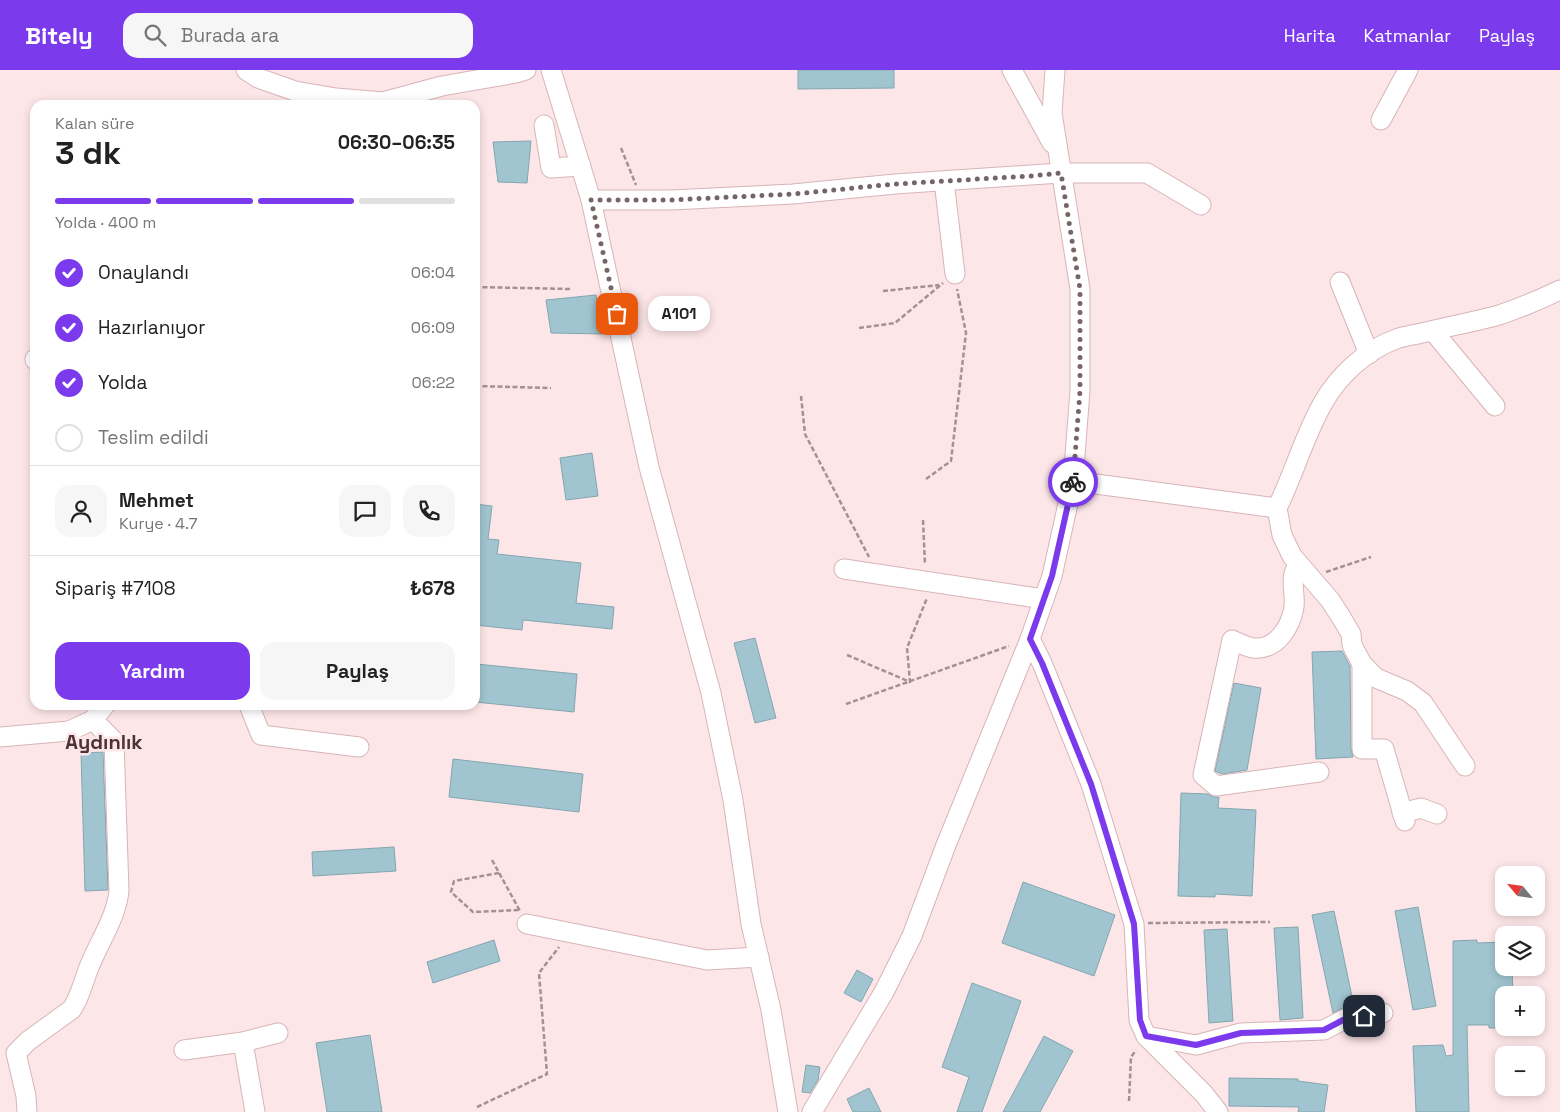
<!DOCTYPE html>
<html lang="tr">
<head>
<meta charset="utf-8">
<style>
	body { margin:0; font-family:"Space Grotesk",sans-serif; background:#f6f6f6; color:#222; height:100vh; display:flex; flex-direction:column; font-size:19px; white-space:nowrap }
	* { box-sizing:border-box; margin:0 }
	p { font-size:16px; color:#767676 }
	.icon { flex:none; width:28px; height:28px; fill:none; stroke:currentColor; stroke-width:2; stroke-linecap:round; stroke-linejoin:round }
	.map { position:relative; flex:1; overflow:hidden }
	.drawer { position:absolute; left:30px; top:30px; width:450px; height:610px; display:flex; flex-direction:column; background:#fff; border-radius:15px; box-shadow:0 2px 8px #0003 }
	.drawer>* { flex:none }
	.needle { width:32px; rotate:299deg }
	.controls { position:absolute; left:1495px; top:796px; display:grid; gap:10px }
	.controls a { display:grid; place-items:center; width:50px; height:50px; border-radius:10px; background:#fff; box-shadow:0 2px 8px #0003; font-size:25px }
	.pin { position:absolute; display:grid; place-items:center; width:42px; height:42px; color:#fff; margin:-21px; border-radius:10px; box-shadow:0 2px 8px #0006 }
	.courier { position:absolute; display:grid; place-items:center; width:50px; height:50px; margin:-25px; border:4px solid #7c3aed; border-radius:50%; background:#fff; color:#222; box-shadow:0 1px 6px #0007 }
	.bubble { position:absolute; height:35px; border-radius:15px; background:#fff; box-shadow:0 2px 8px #0003; font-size:16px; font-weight:600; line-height:35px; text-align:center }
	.headline em { font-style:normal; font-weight:600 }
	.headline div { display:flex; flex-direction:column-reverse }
	.headline { display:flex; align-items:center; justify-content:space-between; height:85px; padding:0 25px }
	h1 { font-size:32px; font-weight:600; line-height:38px }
	.bar { display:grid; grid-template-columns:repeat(4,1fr); gap:8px 5px; align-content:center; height:60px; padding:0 25px }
	.bar i { height:6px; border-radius:4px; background:#e0e0e0 }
	.bar .current { background:#7c3aed }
	.bar p { grid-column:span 4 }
	.line { display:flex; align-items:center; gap:12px; padding:0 25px; border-top:1px solid #e0e0e0 }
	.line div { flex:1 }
	.round { display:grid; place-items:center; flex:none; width:52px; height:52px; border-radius:15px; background:#f6f6f6 }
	ol { padding:0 25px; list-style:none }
	li { display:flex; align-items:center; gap:15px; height:55px }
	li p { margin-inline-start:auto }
	li .icon { padding:5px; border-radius:50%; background:#7c3aed; color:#fff; stroke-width:4 }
	li:last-child { color:#767676 }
	li i { width:28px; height:28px; border:2px solid #e0e0e0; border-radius:50% }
	.action { display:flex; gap:10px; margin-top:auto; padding:10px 25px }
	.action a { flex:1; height:58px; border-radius:15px; background:#7c3aed; color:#fff; font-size:20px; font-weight:600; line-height:58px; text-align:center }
	.action a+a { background:#f6f6f6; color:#222 }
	header { display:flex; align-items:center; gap:30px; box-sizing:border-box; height:70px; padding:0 25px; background:#7c3aed; color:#fff }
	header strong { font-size:24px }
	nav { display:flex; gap:28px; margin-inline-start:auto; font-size:18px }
	.search { width:350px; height:45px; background:#f6f6f6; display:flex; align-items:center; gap:12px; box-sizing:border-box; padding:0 18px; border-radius:15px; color:#767676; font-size:19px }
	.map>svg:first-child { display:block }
	.building { fill:#a1c5d0; stroke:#83a6b0 }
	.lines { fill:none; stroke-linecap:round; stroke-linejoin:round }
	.minor-casing { stroke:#d8b4b7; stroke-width:21 }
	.path { stroke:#a49193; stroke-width:2.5; stroke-dasharray:5 2.5; stroke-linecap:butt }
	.minor { stroke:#fff; stroke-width:19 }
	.done { stroke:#766567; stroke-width:5; stroke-dasharray:0 9 }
	.route { stroke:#7c3aed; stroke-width:6 }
	.labels { text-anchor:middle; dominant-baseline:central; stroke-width:5; stroke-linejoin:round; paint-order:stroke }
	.district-label { font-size:20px; font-weight:bold; fill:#4d3134; stroke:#fde6e8 }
</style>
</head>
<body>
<header>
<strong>Bitely</strong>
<div class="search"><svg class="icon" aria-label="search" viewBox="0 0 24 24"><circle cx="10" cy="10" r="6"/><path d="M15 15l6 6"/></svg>Burada ara</div>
<nav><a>Harita</a><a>Katmanlar</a><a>Paylaş</a></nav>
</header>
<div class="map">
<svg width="1560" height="1042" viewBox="0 0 1560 1042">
	<rect width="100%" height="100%" fill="#fde6e8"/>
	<g class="building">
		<polygon points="798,0 894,0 894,18 798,19"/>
		<polygon points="531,71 527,113 498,112 493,72"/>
		<polygon points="596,225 603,264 551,263 546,230"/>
		<polygon points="592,383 598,426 566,430 560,388"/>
		<polygon points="475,434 492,436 488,469 499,470 497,484 581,493 576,533 614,537 612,559 523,550 522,560 475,555"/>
		<polygon points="755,568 776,648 755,653 734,573"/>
		<polygon points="1342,581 1350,596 1351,679 1353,687 1316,689 1312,582"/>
		<polygon points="476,594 577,604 574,642 475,632"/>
		<polygon points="1234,613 1261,618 1247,700 1222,704 1215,701"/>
		<polygon points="103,682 108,820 85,821 81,683"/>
		<polygon points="453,689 583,704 579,742 449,727"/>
		<polygon points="1181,723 1208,724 1213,727 1219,727 1218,738 1256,740 1252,826 1215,824 1215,827 1178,826"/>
		<polygon points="394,777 396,801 313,806 312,782"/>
		<polygon points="1023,812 1115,845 1094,906 1002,873"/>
		<polygon points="1418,837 1436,936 1413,940 1395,841"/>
		<polygon points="1334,841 1354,936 1343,938 1333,943 1312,845"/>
		<polygon points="1298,857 1303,948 1280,950 1274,858"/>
		<polygon points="1227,859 1233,951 1209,953 1204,860"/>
		<polygon points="494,870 500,891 433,913 427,892"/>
		<polygon points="1477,870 1477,873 1504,872 1504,898 1512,898 1513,925 1504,925 1504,958 1489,958 1489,955 1467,955 1469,1042 1416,1042 1413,976 1443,975 1446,986 1453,985 1453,871"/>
		<polygon points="857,900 873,909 861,932 844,923"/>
		<polygon points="972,913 1021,931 982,1042 957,1042 969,1007 942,997"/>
		<polygon points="370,965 382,1042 327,1042 316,973"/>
		<polygon points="1044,966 1073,981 1040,1042 1003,1042"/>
		<polygon points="806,995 820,997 818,1010 810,1023 802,1022"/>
		<polygon points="1229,1008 1298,1009 1298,1011 1328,1015 1324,1042 1298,1042 1299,1037 1229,1036"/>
		<polygon points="869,1018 881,1042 853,1042 847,1029"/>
	</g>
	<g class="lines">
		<defs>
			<g id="minor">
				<polyline points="246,0 258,8 295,21 336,28 383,32 442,16 516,3 526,0"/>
				<polyline points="551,0 591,130 649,397 711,623 733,730 751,854 771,940 788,1042"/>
				<polyline points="1012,0 1052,73"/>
				<polyline points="1381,50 1408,0"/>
				<polyline points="544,55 551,98 581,96"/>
				<polyline points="944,111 955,204"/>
				<polyline points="591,130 671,130 793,124 895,114 1061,103 1147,103 1201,135"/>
				<polyline points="1340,212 1369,284"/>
				<polyline points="1433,261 1495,336"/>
				<polyline points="35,289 35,290"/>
				<path d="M1073 411 1277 438C1294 404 1304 366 1323 333 1338 306 1366 280 1396 269 1404 266 1414 265 1422 263 1447 257 1472 252 1496 246 1518 239 1539 230 1560 220"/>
				<polyline points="1277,438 1282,465 1292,486 1330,530 1341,547 1351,564 1352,575 1362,594 1376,608 1407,621 1423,633 1465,696"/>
				<path d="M1299 495C1288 506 1296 523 1294 537 1291 556 1277 580 1254 578 1246 577 1239 573 1232 570L1203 705 1216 716 1319 702"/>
				<polyline points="844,499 1044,529"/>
				<polyline points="1030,569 1042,593 1091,714 1134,854 1139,950 1146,966 1204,1024 1218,1042"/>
				<polyline points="1362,594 1362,679 1384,679 1405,751"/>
				<polyline points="249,635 261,665 359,677"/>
				<polyline points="0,667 69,661 93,650 105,635"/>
				<polyline points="1402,743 1421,738 1437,744"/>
				<polyline points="527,854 707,890 759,887"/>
				<polyline points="1146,966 1196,975 1241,963 1324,960 1345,949 1383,943"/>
				<polyline points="243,972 255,1042"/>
				<polyline points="184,980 243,972 278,963"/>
				<path d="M27 1042 26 1026 16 983 28 971 72 939C80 927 83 913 88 900 98 873 116 849 119 821L114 671 93 650"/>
				<polyline points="812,1042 884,922 912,866 946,775 1030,569 1052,506 1073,411 1080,321 1080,219 1052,43 1055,0"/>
			</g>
		</defs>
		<use href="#minor" class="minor-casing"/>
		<g class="path">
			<polyline points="621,78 636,115"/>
			<polyline points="475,217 570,219"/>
			<polyline points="883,221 939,215"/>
			<polyline points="859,258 895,253 943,213"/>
			<polyline points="475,316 551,318"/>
			<polyline points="801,326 805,364 869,487"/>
			<polyline points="926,409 951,391 966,263 957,219"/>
			<polyline points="923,450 925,495"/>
			<polyline points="1326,502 1371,487"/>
			<polyline points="847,585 910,612 907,578 927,528"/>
			<polyline points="846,634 1009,576"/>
			<polyline points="492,790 520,841"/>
			<polyline points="499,803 454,811 451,822 473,842 519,840"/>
			<polyline points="1148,853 1270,852"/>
			<polyline points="1129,1031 1131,987 1136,980"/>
			<polyline points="477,1037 547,1004 539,903 559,877"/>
		</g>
		<use href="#minor" class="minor"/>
	</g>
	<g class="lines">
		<polyline class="done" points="617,244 591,130 671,130 793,124 895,114 1030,106 1061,103 1080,219 1080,321 1073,412"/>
		<polyline class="route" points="1073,412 1052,506 1030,569 1042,593 1091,714 1134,854 1140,950 1146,966 1196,975 1241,963 1324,960 1345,949 1364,946"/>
	</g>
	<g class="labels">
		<g class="district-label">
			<text x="104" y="672">Aydınlık</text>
		</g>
	</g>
</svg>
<div class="controls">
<a><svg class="needle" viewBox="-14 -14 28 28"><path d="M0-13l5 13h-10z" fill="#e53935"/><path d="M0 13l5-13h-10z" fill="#767676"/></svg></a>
<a><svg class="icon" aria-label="layers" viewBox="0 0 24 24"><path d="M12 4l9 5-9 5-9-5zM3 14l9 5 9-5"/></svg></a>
<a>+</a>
<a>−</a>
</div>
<div class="pin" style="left:617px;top:244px;background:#ea580c"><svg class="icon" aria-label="bag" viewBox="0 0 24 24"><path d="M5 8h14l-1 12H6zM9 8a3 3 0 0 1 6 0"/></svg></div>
<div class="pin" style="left:1364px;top:946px;background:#1f2937"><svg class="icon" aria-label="home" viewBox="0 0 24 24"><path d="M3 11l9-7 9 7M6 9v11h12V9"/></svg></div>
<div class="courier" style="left:1073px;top:412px"><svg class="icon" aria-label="bike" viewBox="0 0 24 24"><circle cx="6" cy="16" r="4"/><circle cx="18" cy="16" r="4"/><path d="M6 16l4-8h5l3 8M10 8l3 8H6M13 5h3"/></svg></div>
<div class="bubble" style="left:648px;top:226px;width:62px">A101</div>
<section class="drawer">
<div class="headline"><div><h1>3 dk</h1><p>Kalan süre</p></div><em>06:30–06:35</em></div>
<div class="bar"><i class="current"></i><i class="current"></i><i class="current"></i><i></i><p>Yolda · 400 m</p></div>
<ol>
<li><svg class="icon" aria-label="check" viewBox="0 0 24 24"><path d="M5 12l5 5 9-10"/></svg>Onaylandı<p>06:04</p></li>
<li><svg class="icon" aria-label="check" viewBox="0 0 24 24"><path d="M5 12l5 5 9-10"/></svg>Hazırlanıyor<p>06:09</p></li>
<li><svg class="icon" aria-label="check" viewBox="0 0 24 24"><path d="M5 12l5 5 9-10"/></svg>Yolda<p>06:22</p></li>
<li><i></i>Teslim edildi</li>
</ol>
<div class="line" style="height:90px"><a class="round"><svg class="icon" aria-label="person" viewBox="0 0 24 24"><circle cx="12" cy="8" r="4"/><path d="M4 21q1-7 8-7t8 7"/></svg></a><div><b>Mehmet</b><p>Kurye · 4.7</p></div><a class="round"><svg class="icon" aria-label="chat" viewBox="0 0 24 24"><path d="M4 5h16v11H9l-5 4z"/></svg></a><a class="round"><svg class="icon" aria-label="phone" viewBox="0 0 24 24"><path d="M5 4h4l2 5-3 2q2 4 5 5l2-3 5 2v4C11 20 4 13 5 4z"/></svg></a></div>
<div class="line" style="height:65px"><div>Sipariş #7108</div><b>₺678</b></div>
<div class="action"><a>Yardım</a><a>Paylaş</a></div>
</section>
</div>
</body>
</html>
